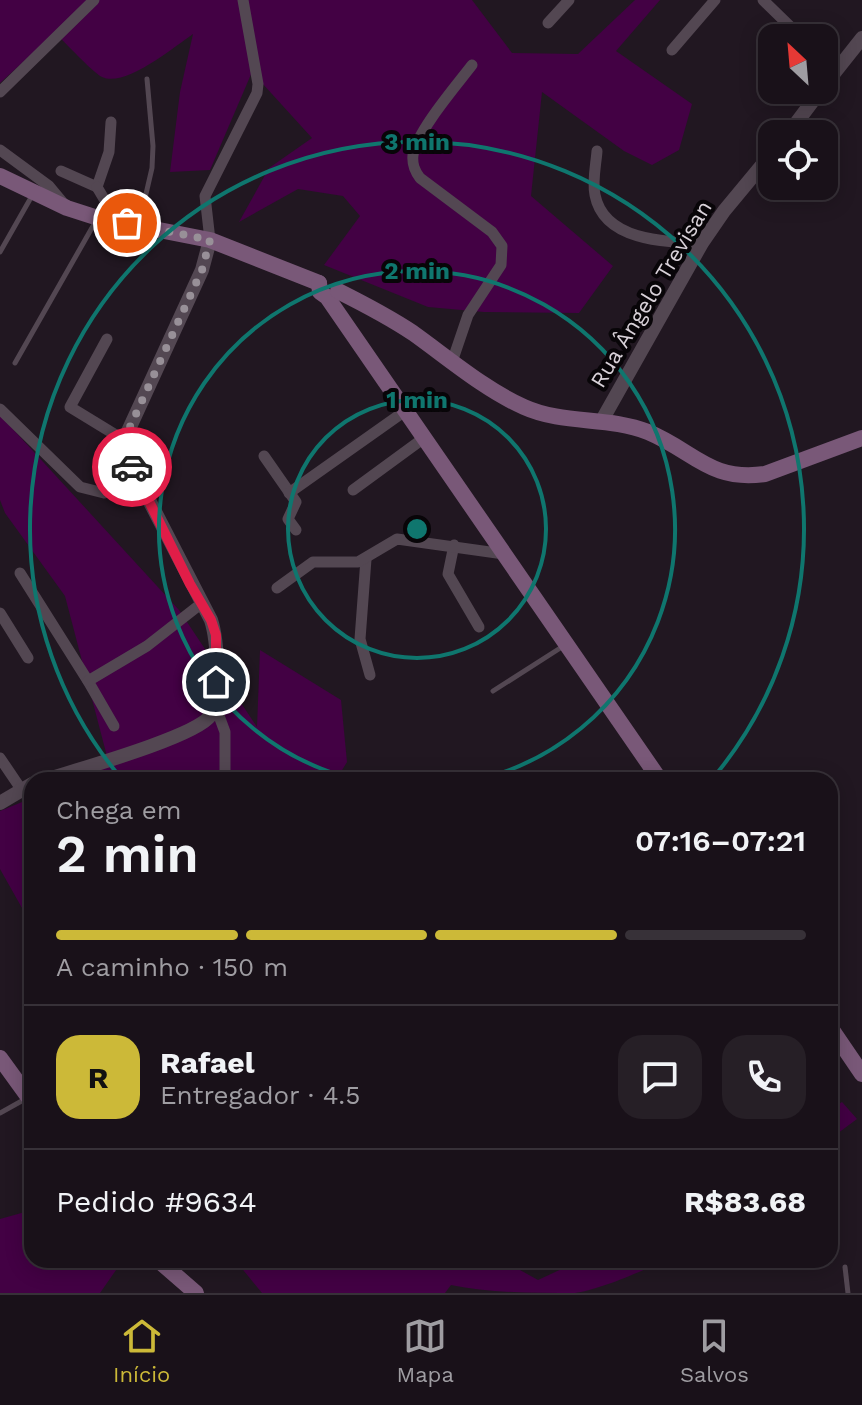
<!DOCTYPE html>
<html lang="pt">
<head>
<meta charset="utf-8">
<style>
	body { margin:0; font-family:"Work Sans",sans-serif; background:#261f26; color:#f1f3f6; height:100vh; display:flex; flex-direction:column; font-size:30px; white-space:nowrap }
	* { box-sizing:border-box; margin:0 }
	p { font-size:26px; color:#9f9da2 }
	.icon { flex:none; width:44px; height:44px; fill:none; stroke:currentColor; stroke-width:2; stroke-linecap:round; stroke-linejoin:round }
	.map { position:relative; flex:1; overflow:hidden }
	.details { position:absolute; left:24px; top:772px; width:814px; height:496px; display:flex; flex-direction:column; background:#191119; border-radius:24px; box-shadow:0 4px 20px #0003,0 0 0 2px #373138 }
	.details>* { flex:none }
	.needle { width:52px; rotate:334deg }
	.buttons { position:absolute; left:758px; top:24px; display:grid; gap:16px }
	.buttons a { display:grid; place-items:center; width:80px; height:80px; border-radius:16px; background:#191119; box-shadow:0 4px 20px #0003,0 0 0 2px #373138; font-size:40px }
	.pin { position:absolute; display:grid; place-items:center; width:68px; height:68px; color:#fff; margin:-34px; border:4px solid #fff; border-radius:50%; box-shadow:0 2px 8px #0007 }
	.courier { position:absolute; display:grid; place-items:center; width:80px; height:80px; margin:-40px; border:6px solid #e11d48; border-radius:50%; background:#fff; color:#222; box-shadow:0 2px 10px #0007 }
	.summary em { font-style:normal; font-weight:600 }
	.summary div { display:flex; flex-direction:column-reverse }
	.summary { display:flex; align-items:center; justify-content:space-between; height:136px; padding:0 32px }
	h1 { font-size:52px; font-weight:600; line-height:60px }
	.bar { display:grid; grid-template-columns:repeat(4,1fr); gap:12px 8px; align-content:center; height:96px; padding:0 32px }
	.bar i { height:10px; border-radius:6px; background:#373138 }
	.bar .active { background:#ccb938 }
	.bar p { grid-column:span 4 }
	.line { display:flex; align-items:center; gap:20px; padding:0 32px; border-top:2px solid #373138 }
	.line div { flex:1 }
	.round { display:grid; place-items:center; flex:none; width:84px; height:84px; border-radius:24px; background:#261f26 }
	.menu { display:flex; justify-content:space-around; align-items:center; height:112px; border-top:2px solid #373138; background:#191119; font-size:22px; color:#9f9da2 }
	.menu a { display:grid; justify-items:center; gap:4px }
	.menu .active { color:#ccb938 }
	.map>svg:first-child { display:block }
	.green { fill:#430144 }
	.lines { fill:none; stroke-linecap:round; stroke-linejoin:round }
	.service { stroke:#534752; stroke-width:5 }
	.minor { stroke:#534752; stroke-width:11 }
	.tertiary { stroke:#534752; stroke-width:14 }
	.secondary { stroke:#795878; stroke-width:16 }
	.done { stroke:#989098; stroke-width:8; stroke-dasharray:0 14.4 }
	.route { stroke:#e11d48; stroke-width:10 }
	.ring { fill:none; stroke:#0f766e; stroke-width:4 }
	.labels { text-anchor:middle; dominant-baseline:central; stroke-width:8; stroke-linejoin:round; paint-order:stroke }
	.street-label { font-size:22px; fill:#d8d1d8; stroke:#080508 }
	.centre { fill:#0f766e; stroke:#080508; stroke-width:4 }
	.ring-label { font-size:24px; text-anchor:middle; font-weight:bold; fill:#0f766e; stroke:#080508; stroke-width:8; stroke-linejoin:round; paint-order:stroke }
</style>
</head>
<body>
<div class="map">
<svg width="862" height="1293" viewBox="0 0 862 1293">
	<rect width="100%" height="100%" fill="#211721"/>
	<g class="green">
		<path d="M0 0H472L512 53 578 54 635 0H660L616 51 692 104 679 150 652 165 624 151 542 92 531 196 613 266 579 313 484 312 428 307 324 265 360 216 343 196 298 189 239 222 269 168 312 138 252 72 210 170 170 172 180 92 193 34C174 47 125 88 102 77 91 71 66 43 55 33L0 83Z"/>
		<polygon points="0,415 179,610 257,727 260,650 341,700 347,762 336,780 73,780 109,764 65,596 5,513 0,500"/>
		<polygon points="32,798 32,947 22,908 0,869 0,811"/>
		<polygon points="842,1102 857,1119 830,1139 830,1110"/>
		<polygon points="32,1210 32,1260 123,1260 100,1293 0,1293 0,1219"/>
		<path d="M235 1260H502L538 1280 581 1260H662C646 1271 594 1291 575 1293 536 1293 488 1293 451 1285L445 1293H262Z"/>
	</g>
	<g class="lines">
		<g class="service">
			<polyline points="139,224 152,168 153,146 147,79"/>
			<polyline points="0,252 33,194"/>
			<polyline points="15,363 97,219"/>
			<polyline points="493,691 565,645"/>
			<polyline points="0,1113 27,1098"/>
			<polyline points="25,1184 32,1190"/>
			<polyline points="845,1267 848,1293"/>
		</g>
		<g class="minor">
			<polyline points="763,0 802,38"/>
			<polyline points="548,23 569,0"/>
			<polyline points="672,50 715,0"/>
			<polyline points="824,59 836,71"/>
			<polyline points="0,92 94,0"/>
			<polyline points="0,150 49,186 64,204"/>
			<path d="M597 151C596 165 592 181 595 195 604 241 665 242 702 243"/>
			<polyline points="61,171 97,187 109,152 111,122"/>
			<polyline points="97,187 117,221"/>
			<polyline points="210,240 205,196 257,93 258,84 243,0"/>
			<polyline points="107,339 70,407 124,440"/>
			<path d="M452 362 468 315 501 265 502 246 492 232 420 178C414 170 412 164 413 155 417 131 456 86 472 65"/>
			<polyline points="0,409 80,487 104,493 133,469"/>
			<polyline points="264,456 296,502 288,519 296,530"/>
			<polyline points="353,490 424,438"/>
			<polyline points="289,493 405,411"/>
			<polyline points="454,545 448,574 479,627"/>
			<polyline points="366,559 360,639 370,675"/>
			<polyline points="20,573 88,681 114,726"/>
			<polyline points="277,588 313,562 358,562 397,539 504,554"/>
			<polyline points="0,613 28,658"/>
			<polyline points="88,681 147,646 202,603"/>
			<polyline points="215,705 225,732 225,780"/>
			<polyline points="0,758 21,789"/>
		</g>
		<g class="tertiary">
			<polyline points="824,86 862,38"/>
			<polyline points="788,134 821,90"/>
			<polyline points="601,422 702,243 724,211 772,153"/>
			<path d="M45 780C76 770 195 737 210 716 222 701 217 638 211 620L135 473 125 451 124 440 202 270 210 240"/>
			<polyline points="0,803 32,784"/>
		</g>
		<g class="secondary">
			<polyline points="0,176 67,208 98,218 210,240 319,283"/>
			<polyline points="319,283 320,292 327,297 660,780"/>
			<path d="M338 291C364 304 389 317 413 333 448 358 484 389 524 407 564 425 608 416 648 432 694 451 710 482 765 474L862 438"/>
			<polyline points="830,1027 862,1074"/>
			<polyline points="0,1058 32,1102"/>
			<polyline points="158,1260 196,1293"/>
		</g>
	</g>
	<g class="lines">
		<polyline class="done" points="127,223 210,240 202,270 124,440 132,467"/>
		<polyline class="route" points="132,467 190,584 211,620 216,635 216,682"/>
	</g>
	<g class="ring">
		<circle cx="417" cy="529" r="129"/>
		<path d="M357 780A258 258 0 1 1 477 780"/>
		<path d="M121 778A387 387 0 1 1 713 778"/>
	</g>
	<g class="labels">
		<g class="street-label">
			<text transform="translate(651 294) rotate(-59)">Rua Ângelo Trevisan</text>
		</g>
	</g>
	<circle cx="417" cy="529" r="12" class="centre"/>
	<g class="ring-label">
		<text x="417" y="150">3 min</text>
		<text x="417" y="279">2 min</text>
		<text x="417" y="408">1 min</text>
	</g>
</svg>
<div class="buttons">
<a><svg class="needle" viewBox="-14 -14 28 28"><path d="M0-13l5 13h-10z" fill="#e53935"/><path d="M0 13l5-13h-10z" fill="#9f9da2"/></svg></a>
<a><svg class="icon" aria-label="locate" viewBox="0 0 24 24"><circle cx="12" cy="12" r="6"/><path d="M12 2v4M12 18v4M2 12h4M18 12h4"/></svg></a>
</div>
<div class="pin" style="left:127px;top:223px;background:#ea580c"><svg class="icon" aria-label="bag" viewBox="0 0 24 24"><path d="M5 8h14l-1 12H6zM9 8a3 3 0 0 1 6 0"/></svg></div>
<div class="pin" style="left:216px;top:682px;background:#1f2937"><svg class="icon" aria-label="home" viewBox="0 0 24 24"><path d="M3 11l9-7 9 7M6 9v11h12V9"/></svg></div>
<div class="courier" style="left:132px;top:467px"><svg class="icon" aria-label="car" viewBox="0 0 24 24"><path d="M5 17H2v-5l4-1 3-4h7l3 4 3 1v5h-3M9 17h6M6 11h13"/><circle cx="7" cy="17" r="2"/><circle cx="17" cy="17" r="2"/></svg></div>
<section class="details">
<div class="summary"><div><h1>2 min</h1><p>Chega em</p></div><em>07:16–07:21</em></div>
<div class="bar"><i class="active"></i><i class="active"></i><i class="active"></i><i></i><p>A caminho · 150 m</p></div>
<div class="line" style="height:144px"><b class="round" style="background:#ccb938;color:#111">R</b><div><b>Rafael</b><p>Entregador · 4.5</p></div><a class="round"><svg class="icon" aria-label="chat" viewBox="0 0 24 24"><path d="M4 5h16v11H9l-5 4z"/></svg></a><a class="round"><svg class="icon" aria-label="phone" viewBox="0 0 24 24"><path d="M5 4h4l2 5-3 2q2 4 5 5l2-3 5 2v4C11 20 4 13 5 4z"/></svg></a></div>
<div class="line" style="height:104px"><div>Pedido #9634</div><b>R$83.68</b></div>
</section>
</div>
<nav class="menu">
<a class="active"><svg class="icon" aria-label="home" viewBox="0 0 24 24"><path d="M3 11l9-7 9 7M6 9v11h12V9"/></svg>Início</a>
<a><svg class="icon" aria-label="map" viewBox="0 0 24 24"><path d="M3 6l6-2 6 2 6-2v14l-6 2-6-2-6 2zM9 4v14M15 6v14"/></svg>Mapa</a>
<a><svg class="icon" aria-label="saved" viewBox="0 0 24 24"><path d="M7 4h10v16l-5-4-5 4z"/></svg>Salvos</a>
</nav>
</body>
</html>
